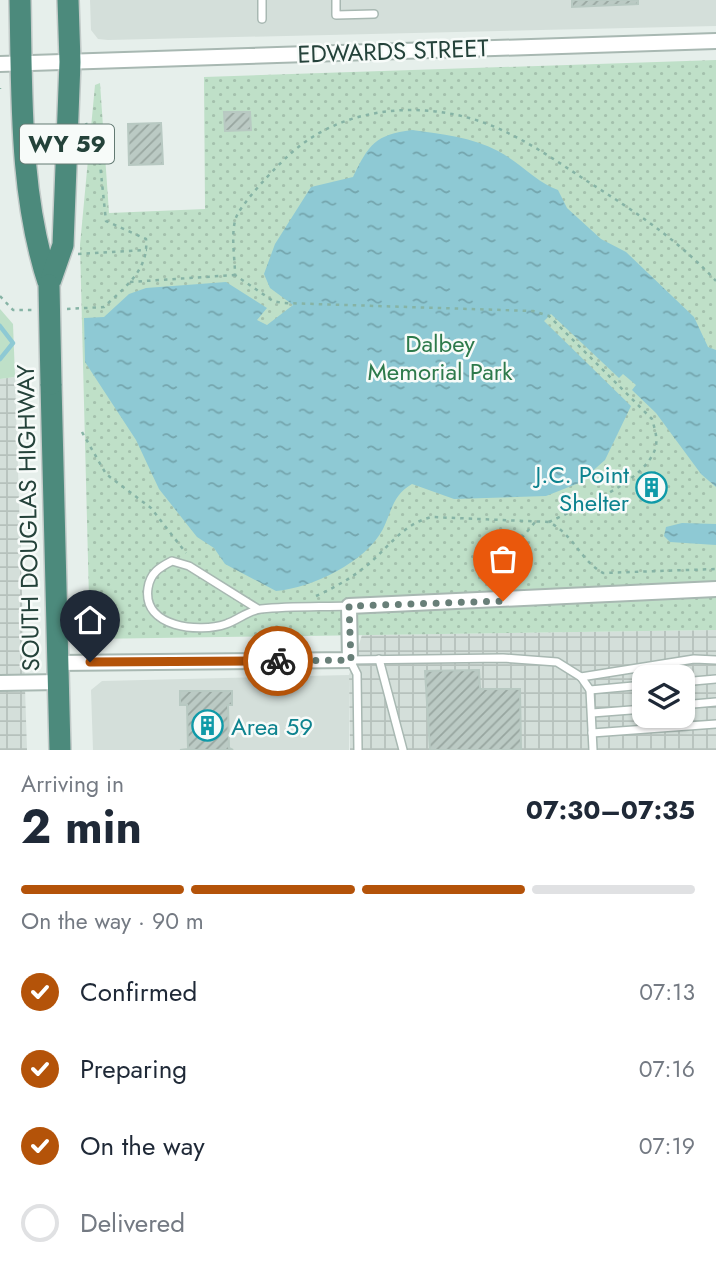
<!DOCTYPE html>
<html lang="en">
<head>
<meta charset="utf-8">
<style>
	body { margin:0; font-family:Jost,sans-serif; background:#f2f2f3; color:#1f2937; height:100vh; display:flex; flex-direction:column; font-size:26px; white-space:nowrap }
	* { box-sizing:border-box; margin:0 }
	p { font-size:23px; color:#747a83 }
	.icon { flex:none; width:38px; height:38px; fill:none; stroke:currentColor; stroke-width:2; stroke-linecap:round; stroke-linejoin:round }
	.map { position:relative; height:750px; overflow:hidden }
	.sheet { display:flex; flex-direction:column; background:#fff; flex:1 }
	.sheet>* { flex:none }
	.controls { position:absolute; left:632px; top:665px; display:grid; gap:14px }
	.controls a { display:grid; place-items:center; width:63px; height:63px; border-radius:14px; background:#fff; box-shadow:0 2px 5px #0004; font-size:35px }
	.pin { position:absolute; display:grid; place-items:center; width:60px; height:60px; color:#fff; margin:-72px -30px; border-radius:50% 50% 50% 0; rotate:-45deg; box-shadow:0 0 7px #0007 }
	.pin .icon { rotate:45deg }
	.courier { position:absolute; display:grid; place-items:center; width:70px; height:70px; margin:-35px; border:5px solid #b45309; border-radius:50%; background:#fff; color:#222; box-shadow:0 2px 9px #0007 }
	.head em { font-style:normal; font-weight:700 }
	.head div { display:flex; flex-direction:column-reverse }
	.head { display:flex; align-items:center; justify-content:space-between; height:119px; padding:0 21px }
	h1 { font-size:46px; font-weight:700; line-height:52px }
	.bar { display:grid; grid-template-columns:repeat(4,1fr); gap:10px 7px; align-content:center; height:84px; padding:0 21px }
	.bar i { height:9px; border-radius:5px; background:#e0e1e3 }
	.bar .selected { background:#b45309 }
	.bar p { grid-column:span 4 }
	ol { padding:0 21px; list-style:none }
	li { display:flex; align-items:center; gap:21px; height:77px }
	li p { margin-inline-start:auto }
	li .icon { padding:7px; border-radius:50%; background:#b45309; color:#fff; stroke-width:4 }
	li:last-child { color:#747a83 }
	li i { width:38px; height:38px; border:4px solid #e0e1e3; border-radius:50% }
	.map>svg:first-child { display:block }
	.built { fill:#d4dfda }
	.industrial { fill:url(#industrial-grid); fill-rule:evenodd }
	.green { fill:#bfe0c8 }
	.park { fill:url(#park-dots) }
	.water { fill:url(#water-ripples) }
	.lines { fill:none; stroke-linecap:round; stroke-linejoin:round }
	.stream { stroke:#8ec9d4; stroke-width:4.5 }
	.building { fill:url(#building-hatch); stroke:#b8c9c2; stroke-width:2 }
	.service-casing { stroke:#a8b8b2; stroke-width:10 }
	.minor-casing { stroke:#a8b8b2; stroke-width:18 }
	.trunk-casing { stroke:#c2cac8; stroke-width:24 }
	.path { stroke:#86b3a5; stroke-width:2.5; stroke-dasharray:3.5 5; stroke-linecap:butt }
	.service { stroke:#fff; stroke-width:7 }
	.minor { stroke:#fff; stroke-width:14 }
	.trunk { stroke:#4c8a7c; stroke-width:21 }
	.trunk-bridge-casing { stroke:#c2cac8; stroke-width:24; stroke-linecap:butt }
	.trunk-bridge { stroke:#4c8a7c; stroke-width:21 }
	.done { stroke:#687f78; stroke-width:7; stroke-dasharray:0 12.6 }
	.route { stroke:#b45309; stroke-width:9 }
	.labels { text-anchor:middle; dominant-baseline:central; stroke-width:5; stroke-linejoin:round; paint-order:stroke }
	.shield { fill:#f7fbf9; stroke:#637a73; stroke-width:2 }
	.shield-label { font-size:23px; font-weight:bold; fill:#24423a }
	.street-label { font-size:24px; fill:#24423a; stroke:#f7fbf9 }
	.park-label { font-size:24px; fill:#2d7a4b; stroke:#f7fbf9 }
	.culture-label { font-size:24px; fill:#0d838f; stroke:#f7fbf9; text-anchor:end }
</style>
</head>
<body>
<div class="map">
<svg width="716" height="750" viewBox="0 0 716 750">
	<defs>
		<pattern id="industrial-grid" width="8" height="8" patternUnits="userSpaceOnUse" patternTransform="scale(1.75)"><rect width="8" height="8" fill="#d4dfda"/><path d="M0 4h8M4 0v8" fill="none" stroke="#b6c1bc"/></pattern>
		<pattern id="park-dots" width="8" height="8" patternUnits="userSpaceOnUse" patternTransform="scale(1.75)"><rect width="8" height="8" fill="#bfe0c8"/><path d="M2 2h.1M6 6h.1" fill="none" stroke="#a4c1ad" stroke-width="1.8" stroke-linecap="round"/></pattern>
		<pattern id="water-ripples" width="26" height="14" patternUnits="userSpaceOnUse" patternTransform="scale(1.75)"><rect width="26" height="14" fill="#8ec9d4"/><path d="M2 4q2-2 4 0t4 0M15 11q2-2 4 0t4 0" fill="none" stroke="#74a5ad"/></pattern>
		<pattern id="building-hatch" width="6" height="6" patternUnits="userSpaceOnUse" patternTransform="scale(1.75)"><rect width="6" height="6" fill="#bbcac4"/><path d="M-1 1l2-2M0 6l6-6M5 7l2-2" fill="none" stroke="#98a6a0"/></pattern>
	</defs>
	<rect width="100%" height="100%" fill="#e6efeb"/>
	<g class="built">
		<polygon points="90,0 716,0 716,26 108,40 98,39 91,30"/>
		<polygon points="349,675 349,750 93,750 91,690 102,681"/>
	</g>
	<g class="industrial">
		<polygon points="15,377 27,750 0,750 0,379"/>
		<path d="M716 630V750H350L349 675 362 635ZM644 677H682V716H644Z"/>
	</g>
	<polygon class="green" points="0,309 13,324 15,377 0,379"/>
	<polygon class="park" points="716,60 716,630 90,639 80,245 95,85 100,83 109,213 205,209 204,77"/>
	<g class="water">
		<path d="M412 130C441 134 472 137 498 151 519 162 539 184 558 190L567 208 601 239 626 252 694 317 708 347 716 350V487L701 474 656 413 632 390 636 385 623 374 619 378 551 314 544 321 631 406 605 460 579 483 546 496 454 499 412 484C393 495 392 510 383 529 366 562 312 588 276 591L225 564 214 548 197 537 159 489 136 440 85 362 84 318 104 317 129 294 146 288 226 282 267 308 257 320 267 325 293 305 270 288 264 274 275 244 311 187 353 177C369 144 375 135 412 130Z"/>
		<polygon points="682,523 716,524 716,545 670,542 664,536 666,527"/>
	</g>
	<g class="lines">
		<polyline class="stream" points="0,326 13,343 0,359"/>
	</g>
	<g class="building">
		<polygon points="572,0 638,0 638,4 572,7"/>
		<polygon points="224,112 250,112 251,130 225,131"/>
		<polygon points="161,123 163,164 129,165 128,124"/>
		<polygon points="645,478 662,481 660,498 642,495"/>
		<polygon points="479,670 480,689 520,689 521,750 430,750 425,671"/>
		<polygon points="180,691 232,691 232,705 228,705 229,748 233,750 180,750 188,749 187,705 180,705"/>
	</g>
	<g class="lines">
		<defs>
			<g id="service">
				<polyline points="262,0 262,19"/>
				<polyline points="336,0 336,15 374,14"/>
				<path d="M258 609 189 566 172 561C160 567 150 573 148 588 142 628 200 633 226 624 238 620 249 610 261 609 290 606 320 607 349 606"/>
				<polyline points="379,659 403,750"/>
				<polyline points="581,677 694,659 716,660"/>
				<polyline points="682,682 716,679"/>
				<polyline points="590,690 644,685"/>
				<polyline points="682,705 716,702"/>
				<polyline points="592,713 644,709"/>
				<polyline points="592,733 716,724"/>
				<polyline points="358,750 357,674 350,660 503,658 557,662 581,677 590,690 593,750"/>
			</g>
			<g id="minor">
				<polyline points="0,64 716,41"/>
				<polyline points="58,663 350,660 349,606 716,589"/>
				<polyline points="0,683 59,682"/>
			</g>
			<g id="trunk">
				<path d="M20 0C22 94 19 195 49 285"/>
				<polyline points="49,285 63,245 70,62 68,0"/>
				<polyline points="51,384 60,750"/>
			</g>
		</defs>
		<use href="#service" class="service-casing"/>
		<use href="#minor" class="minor-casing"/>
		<use href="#trunk" class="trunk-casing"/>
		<g class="path">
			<polyline points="0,89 0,88"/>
			<polyline points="78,254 147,250"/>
			<polyline points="130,282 235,275"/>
			<polyline points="0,296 13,310 33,310"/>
			<path d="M67 309 104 307C125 287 149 270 146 239L106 221 100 164 86 123"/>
			<polyline points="82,432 106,474 151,508 186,553"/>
			<path d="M549 522C580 507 640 484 654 452 659 441 655 430 652 419L549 316 533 311 283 303 273 301 235 275C235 258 231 238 235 221 237 207 277 166 288 156 346 101 439 98 508 133 537 147 564 166 590 183 636 212 679 241 716 281"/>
			<polyline points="512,561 515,546 536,521"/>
			<path d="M316 596C336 587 355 576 371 562 391 544 405 523 432 517L549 522C574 535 581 561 603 573L716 569"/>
		</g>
		<use href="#service" class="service"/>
		<use href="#minor" class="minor"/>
		<use href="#trunk" class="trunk"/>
		<defs>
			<polyline id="trunk-bridge" points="49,285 51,384"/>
		</defs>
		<use href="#trunk-bridge" class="trunk-bridge-casing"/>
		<use href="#trunk-bridge" class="trunk-bridge"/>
	</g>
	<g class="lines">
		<polyline class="done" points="278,661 351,660 349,606 503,601"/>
		<polyline class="route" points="90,662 278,661"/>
	</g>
	<defs>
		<symbol id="building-ring" viewBox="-11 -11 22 22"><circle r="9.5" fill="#f7fbf9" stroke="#0f9aa8" stroke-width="1.5"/><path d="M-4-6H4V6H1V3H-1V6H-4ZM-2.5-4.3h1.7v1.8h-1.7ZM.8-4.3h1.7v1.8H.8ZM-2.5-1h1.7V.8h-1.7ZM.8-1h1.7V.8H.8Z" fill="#0f9aa8"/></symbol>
	</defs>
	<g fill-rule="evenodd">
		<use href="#building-ring" x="634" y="470" width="35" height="35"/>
		<use href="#building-ring" x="190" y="708" width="35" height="35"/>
	</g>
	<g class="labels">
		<rect class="shield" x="20" y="124.5" width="94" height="39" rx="5"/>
		<g class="shield-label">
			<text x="67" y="144">WY 59</text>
		</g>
		<g class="street-label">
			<text transform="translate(393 51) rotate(-2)">EDWARDS STREET</text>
			<text transform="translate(28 518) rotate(-91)">SOUTH DOUGLAS HIGHWAY</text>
		</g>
		<g class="park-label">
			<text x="440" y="343">Dalbey<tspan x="440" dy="28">Memorial Park</tspan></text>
		</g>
		<g class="culture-label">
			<text x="629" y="474">J.C. Point<tspan x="629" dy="28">Shelter</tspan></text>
			<text x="231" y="726" text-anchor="start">Area 59</text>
		</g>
	</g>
</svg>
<div class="controls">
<a><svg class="icon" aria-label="layers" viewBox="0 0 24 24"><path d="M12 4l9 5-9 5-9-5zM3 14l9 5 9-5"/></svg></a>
</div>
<div class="pin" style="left:503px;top:601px;background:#ea580c"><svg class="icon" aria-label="bag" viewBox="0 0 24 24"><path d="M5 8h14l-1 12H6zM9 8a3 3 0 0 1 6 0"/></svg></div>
<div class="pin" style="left:90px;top:662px;background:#1f2937"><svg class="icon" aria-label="home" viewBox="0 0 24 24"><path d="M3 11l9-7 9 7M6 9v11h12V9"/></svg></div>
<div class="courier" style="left:278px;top:661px"><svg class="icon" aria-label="bike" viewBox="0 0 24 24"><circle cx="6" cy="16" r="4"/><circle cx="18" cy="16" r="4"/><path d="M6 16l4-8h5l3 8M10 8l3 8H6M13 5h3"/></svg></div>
</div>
<section class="sheet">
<div class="head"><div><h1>2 min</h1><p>Arriving in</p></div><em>07:30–07:35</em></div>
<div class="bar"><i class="selected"></i><i class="selected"></i><i class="selected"></i><i></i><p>On the way · 90 m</p></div>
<ol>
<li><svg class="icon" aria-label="check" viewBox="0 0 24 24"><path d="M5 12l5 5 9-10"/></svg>Confirmed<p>07:13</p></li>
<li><svg class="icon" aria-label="check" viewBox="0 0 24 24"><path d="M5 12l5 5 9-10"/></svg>Preparing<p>07:16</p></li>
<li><svg class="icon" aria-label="check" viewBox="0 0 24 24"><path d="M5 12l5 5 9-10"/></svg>On the way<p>07:19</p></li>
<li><i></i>Delivered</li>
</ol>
</section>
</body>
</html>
